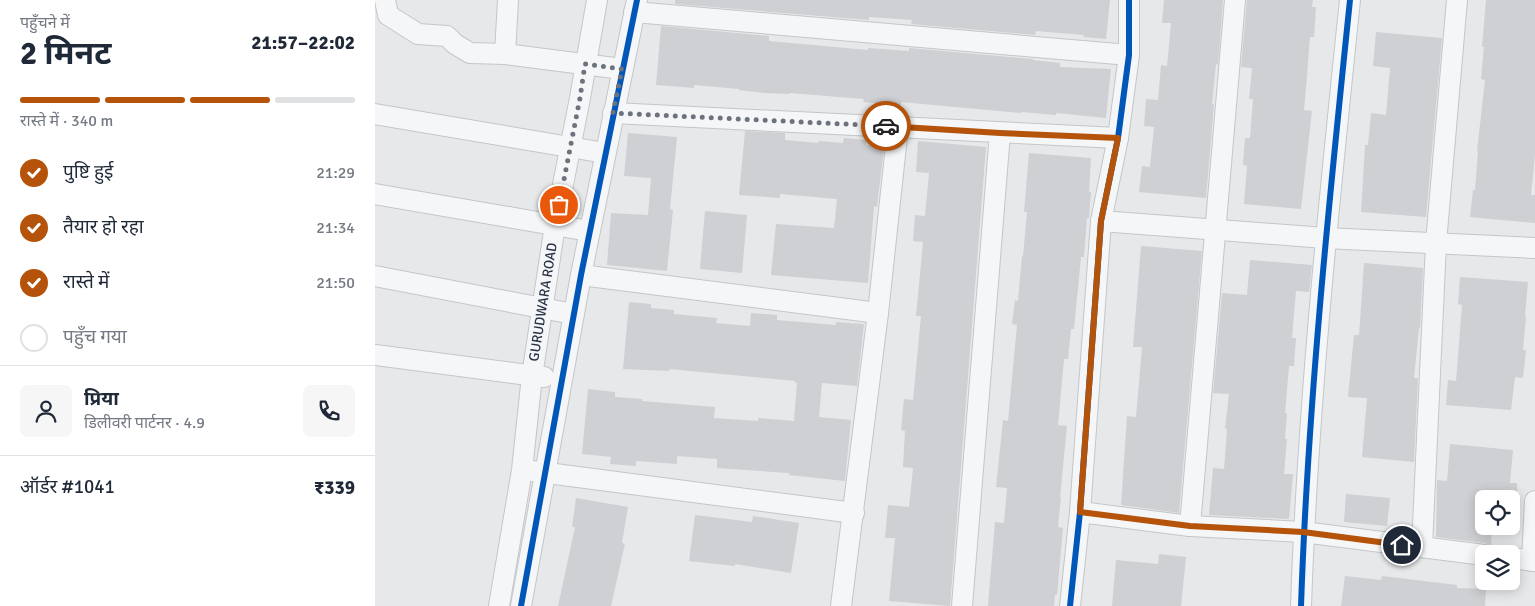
<!DOCTYPE html>
<html lang="hi">
<head>
<meta charset="utf-8">
<style>
	body { margin:0; font-family:Signika,"Noto Sans Devanagari",sans-serif; background:#f6f6f7; color:#1f2937; height:100vh; display:flex; flex-direction:column; font-size:19px; white-space:nowrap }
	* { box-sizing:border-box; margin:0 }
	p { font-size:16px; color:#747a83 }
	.icon { flex:none; width:28px; height:28px; fill:none; stroke:currentColor; stroke-width:2; stroke-linecap:round; stroke-linejoin:round }
	.map { position:relative; flex:1; overflow:hidden }
	.panel { display:flex; flex-direction:column; background:#fff; width:375px }
	.panel>* { flex:none }
	.controls { position:absolute; left:1100px; top:490px; display:grid; gap:10px }
	.controls a { display:grid; place-items:center; width:45px; height:45px; border-radius:8px; background:#fff; box-shadow:0 2px 12px #0003; font-size:25px }
	.pin { position:absolute; display:grid; place-items:center; width:42px; height:42px; color:#fff; margin:-21px; border:2px solid #fff; border-radius:50%; box-shadow:0 1px 5px #0007 }
	.courier { position:absolute; display:grid; place-items:center; width:50px; height:50px; margin:-25px; border:4px solid #b45309; border-radius:50%; background:#fff; color:#222; box-shadow:0 1px 6px #0007 }
	.headline em { font-style:normal; font-weight:700 }
	.headline div { display:flex; flex-direction:column-reverse }
	.headline { display:flex; align-items:center; justify-content:space-between; height:85px; padding:0 20px }
	h1 { font-size:32px; font-weight:700; line-height:38px }
	.bar { display:grid; grid-template-columns:repeat(4,1fr); gap:8px 5px; align-content:center; height:60px; padding:0 20px }
	.bar i { height:6px; border-radius:4px; background:#e0e1e3 }
	.bar .on { background:#b45309 }
	.bar p { grid-column:span 4 }
	.line { display:flex; align-items:center; gap:12px; padding:0 20px; border-top:1px solid #e0e1e3 }
	.line div { flex:1 }
	.round { display:grid; place-items:center; flex:none; width:52px; height:52px; border-radius:8px; background:#f6f6f7 }
	ol { padding:0 20px; list-style:none }
	li { display:flex; align-items:center; gap:15px; height:55px }
	li p { margin-inline-start:auto }
	li .icon { padding:5px; border-radius:50%; background:#b45309; color:#fff; stroke-width:4 }
	li:last-child { color:#747a83 }
	li i { width:28px; height:28px; border:2px solid #e0e1e3; border-radius:50% }
	main { display:flex; flex:1; min-height:0 }
	.map>svg:first-child { display:block }
	.building { fill:#ced0d3 }
	.lines { fill:none; stroke-linecap:round; stroke-linejoin:round }
	.minor-casing { stroke:#c4c6c8; stroke-width:22 }
	.minor { stroke:#f5f6f7; stroke-width:20 }
	.cycleway-casing { stroke:#f4f6f9; stroke-width:9 }
	.cycleway { stroke:#0057b8; stroke-width:6 }
	.done { stroke:#6c737f; stroke-width:5; stroke-dasharray:0 9 }
	.route { stroke:#b45309; stroke-width:6 }
	.labels { text-anchor:middle; dominant-baseline:central; stroke-width:4; stroke-linejoin:round; paint-order:stroke }
	.street-label { font-size:14px; fill:#2b3445; stroke:#f4f6f9 }
</style>
</head>
<body>
<main>
<section class="panel">
<div class="headline"><div><h1>2 मिनट</h1><p>पहुँचने में</p></div><em>21:57–22:02</em></div>
<div class="bar"><i class="on"></i><i class="on"></i><i class="on"></i><i></i><p>रास्ते में · 340 m</p></div>
<ol>
<li><svg class="icon" aria-label="check" viewBox="0 0 24 24"><path d="M5 12l5 5 9-10"/></svg>पुष्टि हुई<p>21:29</p></li>
<li><svg class="icon" aria-label="check" viewBox="0 0 24 24"><path d="M5 12l5 5 9-10"/></svg>तैयार हो रहा<p>21:34</p></li>
<li><svg class="icon" aria-label="check" viewBox="0 0 24 24"><path d="M5 12l5 5 9-10"/></svg>रास्ते में<p>21:50</p></li>
<li><i></i>पहुँच गया</li>
</ol>
<div class="line" style="height:90px"><a class="round"><svg class="icon" aria-label="person" viewBox="0 0 24 24"><circle cx="12" cy="8" r="4"/><path d="M4 21q1-7 8-7t8 7"/></svg></a><div><b>प्रिया</b><p>डिलीवरी पार्टनर · 4.9</p></div><a class="round"><svg class="icon" aria-label="phone" viewBox="0 0 24 24"><path d="M5 4h4l2 5-3 2q2 4 5 5l2-3 5 2v4C11 20 4 13 5 4z"/></svg></a></div>
<div class="line" style="height:65px"><div>ऑर्डर #1041</div><b>₹339</b></div>
</section>
<div class="map">
<svg width="1160" height="606" viewBox="0 0 1160 606">
	<rect width="100%" height="100%" fill="#e6e8ea"/>
	<g class="building">
		<polygon points="300,0 735,0 731,39 708,37 709,35 661,31 660,35 536,24 537,20 494,17 494,20 300,4"/>
		<polygon points="789,0 848,0 843,65 841,64 837,104 839,104 831,198 764,192 767,166 775,167 779,127 769,126 771,99 783,100 786,65 792,66 796,23 787,23"/>
		<polygon points="872,0 938,0 937,7 941,7 939,37 935,37 932,76 929,110 937,111 926,209 869,204 872,166 868,165 870,138 875,138 878,99 874,99 877,68 866,67"/>
		<polygon points="1111,0 1160,0 1160,155 1156,195 1160,195 1160,223 1095,217 1098,190 1100,190 1103,151 1102,151 1110,80 1106,79 1109,47 1107,47"/>
		<polygon points="286,26 394,36 394,41 493,50 493,48 534,51 534,48 658,59 658,60 685,63 685,67 736,69 731,118 681,113 681,115 646,112 646,113 526,102 526,105 488,102 489,99 415,93 414,94 389,93 364,90 364,89 319,85 319,88 281,85"/>
		<polygon points="1001,32 1067,38 1051,217 986,212 990,145 993,145 996,113 1011,115 1015,68 998,66"/>
		<polygon points="370,131 410,133 410,140 443,143 444,141 468,143 469,138 491,140 491,145 509,147 502,207 499,206 493,283 396,275 401,224 459,228 462,199 405,194 405,198 364,195"/>
		<polygon points="253,133 302,137 295,209 298,210 292,271 232,265 236,213 273,215 276,178 249,176"/>
		<polygon points="543,141 611,147 575,606 514,601 520,538 510,538 513,505 534,507 538,468 528,467 530,431 526,430 529,399 538,400 546,316 541,316 548,242 538,241 540,215 550,216 554,173 541,172"/>
		<polygon points="654,153 716,158 714,192 716,192 714,218 712,218 709,257 706,257 699,329 696,329 693,359 689,359 683,425 692,426 685,497 686,497 683,527 688,528 682,595 680,595 679,606 613,606 620,522 629,523 632,488 621,487 628,420 633,421 642,325 637,324 640,300 643,301 647,256 648,256 652,212 649,212"/>
		<polygon points="330,211 372,215 367,273 325,269"/>
		<polygon points="766,246 827,251 804,513 746,505 752,416 761,417 767,347 758,347"/>
		<polygon points="875,260 937,265 934,292 921,291 917,338 921,338 919,366 914,366 910,413 912,413 910,439 912,439 909,474 918,474 914,519 834,515 838,468 849,469 852,429 850,428 854,394 838,393 847,293 872,295"/>
		<polygon points="989,263 1048,268 1045,329 1044,328 1039,378 1043,378 1039,462 987,457 992,398 973,397 979,335 984,335"/>
		<polygon points="1085,277 1153,282 1150,315 1151,316 1148,350 1151,350 1148,378 1140,377 1136,410 1071,405 1073,380 1081,381 1087,305 1083,304"/>
		<polygon points="254,302 276,304 276,308 299,310 299,314 342,318 341,323 375,326 376,313 402,315 402,320 461,325 461,322 489,324 482,386 447,383 444,417 476,420 470,481 414,475 414,473 342,468 342,459 302,456 302,464 261,461 261,466 235,464 236,457 207,454 213,389 240,392 240,397 267,399 267,401 340,407 339,418 383,421 383,418 419,421 422,383 420,383 420,381 294,369 294,371 248,369"/>
		<polygon points="1075,444 1138,450 1135,483 1142,483 1142,499 1109,499 1109,526 1117,526 1116,546 1110,543 1061,537 1062,480 1072,481"/>
		<polygon points="971,494 1015,498 1012,526 969,522"/>
		<polygon points="201,498 253,507 247,543 250,544 236,606 183,606 200,527 197,527"/>
		<polygon points="320,515 377,522 378,516 424,523 416,573 360,564 360,566 314,561"/>
		<polygon points="784,554 811,557 806,606 737,606 741,560 783,564"/>
		<polygon points="970,576 1006,580 1007,576 1082,585 1082,588 1111,589 1110,606 966,606"/>
	</g>
	<g class="lines">
		<defs>
			<g id="minor">
				<polyline points="10,0 13,15 43,34 72,36 80,44 95,53 130,54 247,69"/>
				<polyline points="259,12 754,55"/>
				<polyline points="130,54 133,0"/>
				<polyline points="238,113 743,138"/>
				<polyline points="0,114 230,153"/>
				<polyline points="0,194 214,231"/>
				<polyline points="726,221 950,238 1160,248"/>
				<polyline points="206,275 503,313"/>
				<polyline points="0,276 198,314"/>
				<polyline points="0,355 169,377"/>
				<polyline points="157,471 479,513"/>
				<polyline points="705,512 815,526 928,532 1109,555"/>
				<polyline points="815,526 860,0"/>
				<polyline points="1047,547 1061,243 1082,0"/>
				<polyline points="1136,558 1160,561"/>
				<polyline points="1157,561 1160,501"/>
				<polyline points="124,606 147,470 157,376 180,225 205,98 222,0"/>
				<polyline points="146,606 206,275 262,0"/>
				<polyline points="466,606 503,313 523,127"/>
				<polyline points="587,606 625,133"/>
				<polyline points="695,606 705,512 726,221 743,138 754,55 754,0"/>
				<path d="M926 606C933 403 954 202 975 0"/>
			</g>
		</defs>
		<use href="#minor" class="minor-casing"/>
		<use href="#minor" class="minor"/>
		<defs>
			<g id="cycleway">
				<polyline points="146,606 206,275 262,0"/>
				<polyline points="695,606 705,512 726,221 743,138 754,55 754,0"/>
				<path d="M926 606C933 403 954 202 975 0"/>
			</g>
		</defs>
		<use href="#cycleway" class="cycleway-casing"/>
		<use href="#cycleway" class="cycleway"/>
	</g>
	<g class="lines">
		<polyline class="done" points="184,205 205,98 210,64 247,69 238,113 511,126"/>
		<polyline class="route" points="511,126 625,133 743,138 726,221 705,512 815,526 928,532 1027,545"/>
	</g>
	<g class="labels">
		<g class="street-label">
			<text transform="translate(168 302) rotate(-81)">GURUDWARA ROAD</text>
		</g>
	</g>
</svg>
<div class="controls">
<a><svg class="icon" aria-label="locate" viewBox="0 0 24 24"><circle cx="12" cy="12" r="6"/><path d="M12 2v4M12 18v4M2 12h4M18 12h4"/></svg></a>
<a><svg class="icon" aria-label="layers" viewBox="0 0 24 24"><path d="M12 4l9 5-9 5-9-5zM3 14l9 5 9-5"/></svg></a>
</div>
<div class="pin" style="left:184px;top:205px;background:#ea580c"><svg class="icon" aria-label="bag" viewBox="0 0 24 24"><path d="M5 8h14l-1 12H6zM9 8a3 3 0 0 1 6 0"/></svg></div>
<div class="pin" style="left:1027px;top:545px;background:#1f2937"><svg class="icon" aria-label="home" viewBox="0 0 24 24"><path d="M3 11l9-7 9 7M6 9v11h12V9"/></svg></div>
<div class="courier" style="left:511px;top:126px"><svg class="icon" aria-label="car" viewBox="0 0 24 24"><path d="M5 17H2v-5l4-1 3-4h7l3 4 3 1v5h-3M9 17h6M6 11h13"/><circle cx="7" cy="17" r="2"/><circle cx="17" cy="17" r="2"/></svg></div>
</div>
</main>
</body>
</html>
